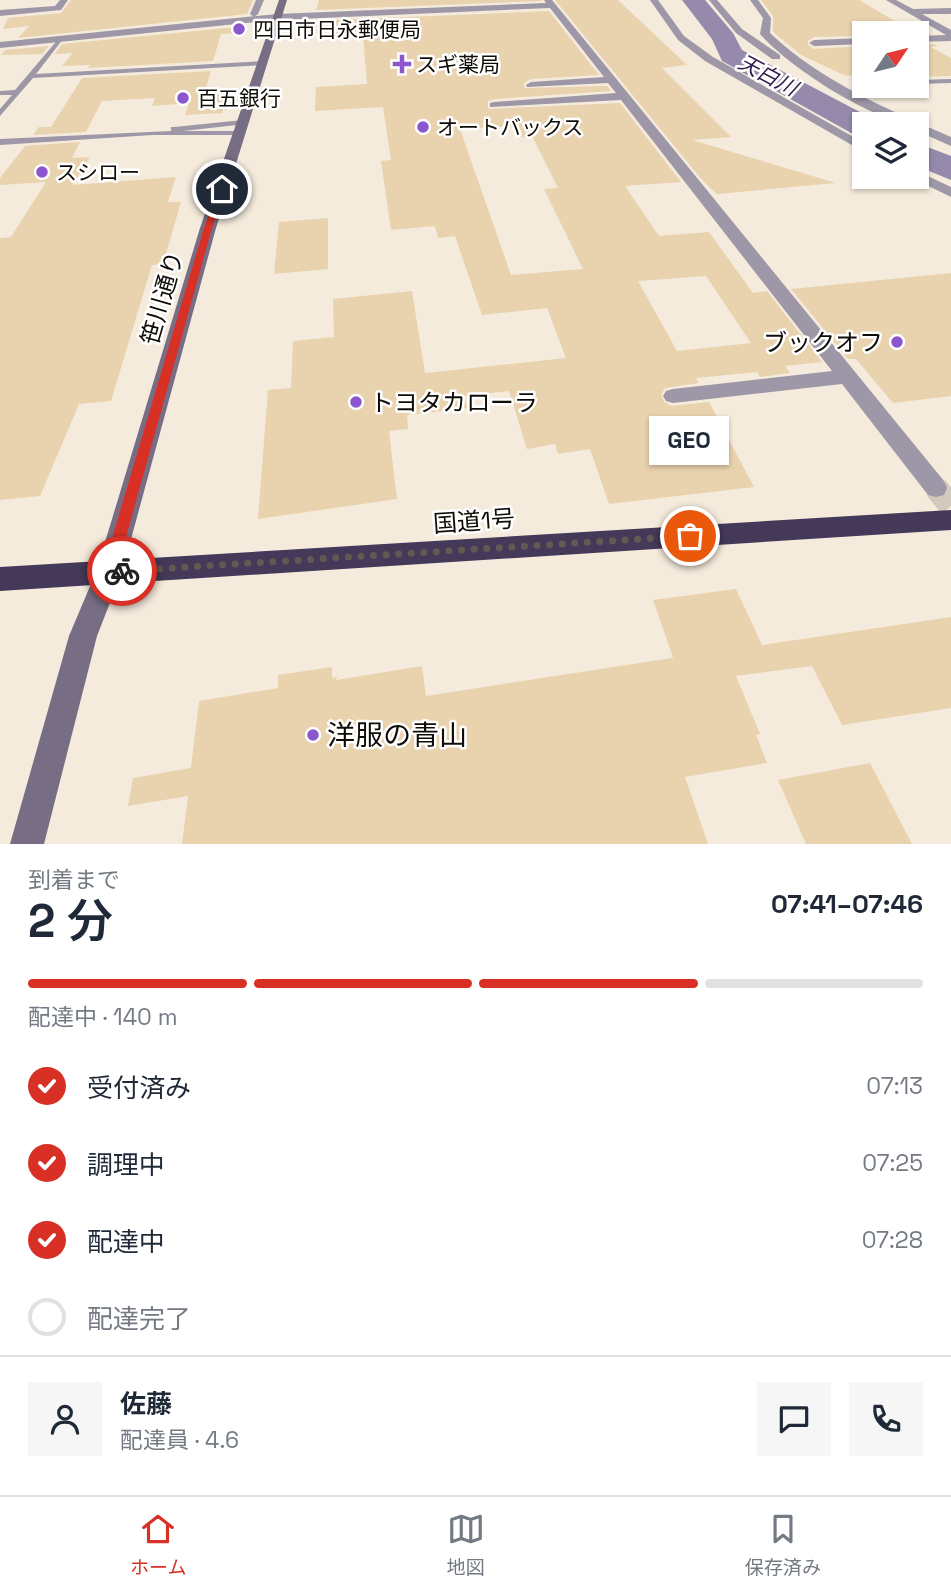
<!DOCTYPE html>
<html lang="ja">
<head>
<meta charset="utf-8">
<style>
	body { margin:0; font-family:"Space Grotesk","Noto Sans JP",sans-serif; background:#f6f6f7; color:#1f2937; height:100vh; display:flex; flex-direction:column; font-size:26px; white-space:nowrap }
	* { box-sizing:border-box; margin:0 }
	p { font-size:23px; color:#747a83 }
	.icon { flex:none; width:38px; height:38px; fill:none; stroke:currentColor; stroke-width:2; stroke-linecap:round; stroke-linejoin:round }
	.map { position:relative; height:844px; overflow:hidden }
	.side { display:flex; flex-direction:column; background:#fff; flex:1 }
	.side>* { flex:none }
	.needle { width:46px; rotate:55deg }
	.tools { position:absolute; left:852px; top:21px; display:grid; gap:14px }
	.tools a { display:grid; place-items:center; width:77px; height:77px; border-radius:0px; background:#fff; box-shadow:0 2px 5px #0004; font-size:35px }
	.pin { position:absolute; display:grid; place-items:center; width:60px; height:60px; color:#fff; margin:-30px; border:4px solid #fff; border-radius:50%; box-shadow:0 2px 7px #0007 }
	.courier { position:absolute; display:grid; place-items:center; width:70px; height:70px; margin:-35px; border:5px solid #d93025; border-radius:50%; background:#fff; color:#222; box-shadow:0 2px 9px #0007 }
	.bubble { position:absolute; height:49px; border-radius:0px; background:#fff; box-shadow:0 2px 5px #0004; font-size:23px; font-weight:600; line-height:49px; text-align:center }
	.head em { font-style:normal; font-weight:600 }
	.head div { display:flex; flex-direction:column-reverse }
	.head { display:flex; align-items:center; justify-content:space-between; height:119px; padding:0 28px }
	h1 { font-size:46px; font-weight:600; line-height:52px }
	.bar { display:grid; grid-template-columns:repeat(4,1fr); gap:10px 7px; align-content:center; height:84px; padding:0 28px }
	.bar i { height:9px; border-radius:5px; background:#e0e1e3 }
	.bar .active { background:#d93025 }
	.bar p { grid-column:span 4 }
	.line { display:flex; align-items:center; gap:18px; padding:0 28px; border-top:2px solid #e0e1e3 }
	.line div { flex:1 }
	.round { display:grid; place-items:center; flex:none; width:74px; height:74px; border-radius:0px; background:#f6f6f7 }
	ol { padding:0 28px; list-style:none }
	li { display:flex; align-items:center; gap:21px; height:77px }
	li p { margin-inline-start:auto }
	li .icon { padding:7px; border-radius:50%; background:#d93025; color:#fff; stroke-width:4 }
	li:last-child { color:#747a83 }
	li i { width:38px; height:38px; border:4px solid #e0e1e3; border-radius:50% }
	.menu { display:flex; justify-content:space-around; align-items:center; height:98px; border-top:2px solid #e0e1e3; background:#fff; font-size:19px; color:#747a83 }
	.menu a { display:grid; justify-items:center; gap:4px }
	.menu .active { color:#d93025 }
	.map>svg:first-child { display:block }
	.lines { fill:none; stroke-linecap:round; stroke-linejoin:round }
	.river { fill:#9589ac; fill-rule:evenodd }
	.building { fill:#e9d2ae; fill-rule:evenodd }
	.street-tunnel { stroke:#d2cabc; stroke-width:24; stroke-dasharray:24 12; stroke-linecap:butt }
	.lane { fill:#9d97a7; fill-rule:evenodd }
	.street { fill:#9d97a7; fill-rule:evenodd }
	.secondary { fill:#776e86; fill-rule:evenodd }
	.highway { fill:#453959; fill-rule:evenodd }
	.route { fill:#d93025 }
	.done { stroke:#605a52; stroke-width:7; stroke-dasharray:0 12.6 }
	.poi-dot { fill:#8b56ce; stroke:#fff; stroke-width:2.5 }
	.labels { text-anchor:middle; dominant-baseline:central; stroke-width:5; stroke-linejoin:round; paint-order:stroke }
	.far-poi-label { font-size:21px; fill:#0f0c07; stroke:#fff; text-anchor:start }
	.far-water-label { font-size:21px; font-style:italic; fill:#311d4c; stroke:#fff }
	.street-label { font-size:24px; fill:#0f0c07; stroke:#fff }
	.poi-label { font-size:24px; fill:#0f0c07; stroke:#fff; text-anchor:end }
	.near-poi-label { font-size:28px; fill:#0f0c07; stroke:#fff; text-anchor:start }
</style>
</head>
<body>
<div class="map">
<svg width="951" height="844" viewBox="0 0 951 844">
	<rect width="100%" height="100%" fill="#f5ebdc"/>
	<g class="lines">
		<g class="river">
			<polygon points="682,0 705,0 733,33 742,50 875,120 878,124 864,124 864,137 853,134 722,61 712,39"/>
			<polygon points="917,143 951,156 951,180 917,166"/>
		</g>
	</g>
	<g class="building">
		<polygon points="71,0 253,0 247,14 18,38 29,26 3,29 8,18 61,13"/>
		<polygon points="319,0 541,0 542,1 316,10"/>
		<polygon points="555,0 618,0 687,65 662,68 731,137 692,140 836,183 717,194 702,180"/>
		<polygon points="761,0 859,0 915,33 864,33 864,36 814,37 808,41 808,45 814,49 864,46 864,73 846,76 801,55 773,32 773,16"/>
		<path d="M549 11 599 75 531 79 523 84 525 88 607 86 611 91 494 99 488 101V109L620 103 681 182 625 186 659 236 709 232 753 293 767 291 822 362 785 366 790 373 760 377 757 372 696 378 699 383 665 388 661 395 664 402 672 406 709 402 754 487 609 504 590 449 558 454 555 444 527 449 509 391 465 396 467 408 407 415 408 429 389 431 397 499 258 519 268 390 291 388 293 341 334 337 333 299 412 291 425 373 566 358 547 308 482 315 455 236 438 238 435 226 391 230 381 161 391 160 383 107 315 111 316 87 367 84 363 34 331 36V27H312L313 21ZM514 126 519 137 533 138 558 188 544 189 583 269 511 275 460 129ZM706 276 751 343 677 351 638 281Z"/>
		<polygon points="247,26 245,33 221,34 213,61 88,68 91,65 62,66 73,53 55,54 62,44"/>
		<polygon points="934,44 938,46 931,47 951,58 951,76 917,77 917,45"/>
		<polygon points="49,46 42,54 1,55 6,50"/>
		<polygon points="211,71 205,91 229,89 222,113 185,115 189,103 152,106 155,98 102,101 86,132 33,135 39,127 51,127 82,78"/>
		<polygon points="80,142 72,158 90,157 73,185 176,177 168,202 181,202 163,264 152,265 111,401 79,404 40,496 0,500 0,238 11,237 46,182 0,185 0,178 25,146"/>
		<polygon points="328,218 328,269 274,274 279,222"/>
		<polygon points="951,273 951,396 893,403 856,359 848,359 791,289"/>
		<polygon points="736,589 762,645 951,617 951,708 842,725 812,666 736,676 760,734 756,735 767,763 685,777 708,844 182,844 188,796 128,806 133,778 191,768 199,701 278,688 278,675 332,667 332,678 337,677 336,680 422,666 426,696 672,658 673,657 653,600"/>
		<polygon points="870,763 912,844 806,844 778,780"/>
	</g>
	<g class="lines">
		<polyline class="street-tunnel" points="936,488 951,506"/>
		<g class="lane">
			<polygon points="60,37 63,39 36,74 264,61 267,63 264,65 33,78 0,116 0,109 12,95 0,95 0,91 15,90"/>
			<polygon points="951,79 951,83 917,84 917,80"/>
			<polygon points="864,82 866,86 859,87 859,83"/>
			<polygon points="243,120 246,120 246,124 183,131 242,131 242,135 152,135 0,145 0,139 171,131 171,127 174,127"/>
		</g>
		<g class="street">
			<polygon points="60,0 68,0 61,10 0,16 0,10 55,6"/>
			<polygon points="256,0 264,0 258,14 254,17 250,14"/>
			<polygon points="544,0 552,0 944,481 947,488 944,495 936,497 928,495 842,384 673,403 666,401 663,396 666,391 673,389 832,371 621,100 490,107 490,103 494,102 616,93 608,83 527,87 526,85 531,82 604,77 550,8 277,20 0,48 0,42 277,14 546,3"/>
			<polygon points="650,0 658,0 684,36 713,57 864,143 864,152 705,61 678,40"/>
			<polygon points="709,0 717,0 742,29 780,55 780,59 772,59 736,33"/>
			<path d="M750 0H758L771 18 770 33C822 82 887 109 951 137V146L917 131V124C875 124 788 66 760 34L763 18Z"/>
			<polygon points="886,0 896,0 913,9 951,8 951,14 922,14 951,30 951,41 917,42 917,36 946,35"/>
			<polygon points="864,38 864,44 814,46 809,43 814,40"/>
			<polygon points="917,171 951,187 951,197 912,178 917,177"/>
		</g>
		<polygon class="secondary" points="279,0 287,0 216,228 122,572 97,636 44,844 10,844 69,636 96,572 200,228"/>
		<polygon class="highway" points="951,510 951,530 0,591 0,567"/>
	</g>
	<polygon class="route" points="222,186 226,189 212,228 118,566 127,567 129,571 122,578 109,578 102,572 204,228 218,189"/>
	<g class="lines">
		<polyline class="done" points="122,571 690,536"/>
	</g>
	<g class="poi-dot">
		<circle cx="239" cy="29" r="7"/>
		<path d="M398.5 53.5h7v7h7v7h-7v7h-7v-7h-7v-7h7z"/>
		<circle cx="183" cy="98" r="7"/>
		<circle cx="423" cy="127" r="7"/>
		<circle cx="42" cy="172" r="7"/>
		<circle cx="897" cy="342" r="7"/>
		<circle cx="356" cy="402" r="7"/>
		<circle cx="313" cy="735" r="7"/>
	</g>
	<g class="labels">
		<g class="far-poi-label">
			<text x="253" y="29">四日市日永郵便局</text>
			<text x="416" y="64">スギ薬局</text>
			<text x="197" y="98">百五銀行</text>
			<text x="437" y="127">オートバックス</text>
			<text x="56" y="172">スシロー</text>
		</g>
		<g class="far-water-label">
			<text transform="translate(768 75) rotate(28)">天白川</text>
		</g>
		<g class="street-label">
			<text transform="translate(162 298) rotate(-74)">笹川通り</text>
			<text transform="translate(474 521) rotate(-4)">国道1号</text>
		</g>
		<g class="poi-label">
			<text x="883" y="342">ブックオフ</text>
			<text x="370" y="402" text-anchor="start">トヨタカローラ</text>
		</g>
		<g class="near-poi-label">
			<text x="327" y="735">洋服の青山</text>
		</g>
	</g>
</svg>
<div class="tools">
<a><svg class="needle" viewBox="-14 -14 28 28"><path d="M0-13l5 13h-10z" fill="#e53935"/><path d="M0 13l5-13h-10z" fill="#747a83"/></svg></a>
<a><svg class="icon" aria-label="layers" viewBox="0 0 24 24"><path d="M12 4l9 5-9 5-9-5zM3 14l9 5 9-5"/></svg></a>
</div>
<div class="pin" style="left:690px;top:536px;background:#ea580c"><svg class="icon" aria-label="bag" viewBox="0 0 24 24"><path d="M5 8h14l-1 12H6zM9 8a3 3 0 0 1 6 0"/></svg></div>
<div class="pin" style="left:222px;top:189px;background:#1f2937"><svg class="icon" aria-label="home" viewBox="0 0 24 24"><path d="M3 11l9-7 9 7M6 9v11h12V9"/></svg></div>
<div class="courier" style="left:122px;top:571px"><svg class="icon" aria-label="bike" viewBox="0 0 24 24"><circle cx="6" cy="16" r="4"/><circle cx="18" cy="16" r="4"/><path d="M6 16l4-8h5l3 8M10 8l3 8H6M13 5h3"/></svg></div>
<div class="bubble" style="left:649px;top:416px;width:80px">GEO</div>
</div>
<section class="side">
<div class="head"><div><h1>2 分</h1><p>到着まで</p></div><em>07:41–07:46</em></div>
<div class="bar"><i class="active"></i><i class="active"></i><i class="active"></i><i></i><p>配達中 · 140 m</p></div>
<ol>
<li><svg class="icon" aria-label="check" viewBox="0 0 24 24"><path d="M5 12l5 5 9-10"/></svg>受付済み<p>07:13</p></li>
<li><svg class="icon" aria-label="check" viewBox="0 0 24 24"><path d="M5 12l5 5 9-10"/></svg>調理中<p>07:25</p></li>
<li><svg class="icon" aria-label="check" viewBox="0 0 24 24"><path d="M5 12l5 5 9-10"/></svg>配達中<p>07:28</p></li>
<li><i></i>配達完了</li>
</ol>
<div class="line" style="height:126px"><a class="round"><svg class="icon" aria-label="person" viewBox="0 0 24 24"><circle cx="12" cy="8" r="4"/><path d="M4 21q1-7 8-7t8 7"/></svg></a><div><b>佐藤</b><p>配達員 · 4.6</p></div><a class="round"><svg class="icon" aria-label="chat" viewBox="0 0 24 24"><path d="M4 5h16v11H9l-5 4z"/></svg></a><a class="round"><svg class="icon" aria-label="phone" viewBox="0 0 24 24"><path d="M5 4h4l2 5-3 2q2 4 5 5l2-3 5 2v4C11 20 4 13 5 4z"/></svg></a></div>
</section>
<nav class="menu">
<a class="active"><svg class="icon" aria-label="home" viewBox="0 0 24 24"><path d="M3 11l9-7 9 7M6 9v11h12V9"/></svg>ホーム</a>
<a><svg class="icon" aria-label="map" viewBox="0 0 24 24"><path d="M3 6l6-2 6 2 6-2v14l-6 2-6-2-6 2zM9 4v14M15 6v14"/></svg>地図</a>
<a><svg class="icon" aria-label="saved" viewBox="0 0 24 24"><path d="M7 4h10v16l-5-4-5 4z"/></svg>保存済み</a>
</nav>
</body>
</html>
